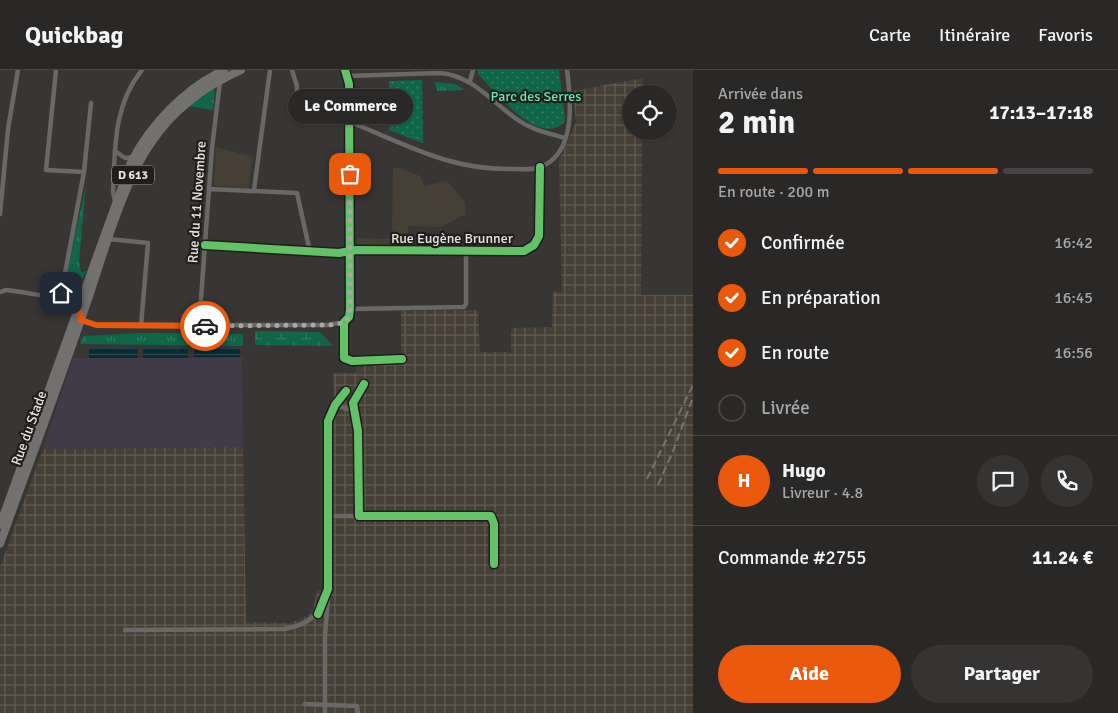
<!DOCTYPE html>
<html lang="fr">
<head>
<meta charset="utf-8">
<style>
	body { margin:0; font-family:Signika,sans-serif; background:#363433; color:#f1f3f6; height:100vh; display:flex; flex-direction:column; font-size:19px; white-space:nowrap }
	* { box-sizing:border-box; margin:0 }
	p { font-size:16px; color:#a5a6a7 }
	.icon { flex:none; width:28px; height:28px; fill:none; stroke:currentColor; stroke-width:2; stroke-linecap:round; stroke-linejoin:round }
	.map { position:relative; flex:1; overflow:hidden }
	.sheet { display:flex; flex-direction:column; background:#2a2827; width:425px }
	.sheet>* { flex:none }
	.tools { position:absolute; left:622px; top:15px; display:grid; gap:10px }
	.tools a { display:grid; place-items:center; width:55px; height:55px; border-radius:50%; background:#2a2827; box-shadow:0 1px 4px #0004,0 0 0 1px #464444; font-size:25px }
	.pin { position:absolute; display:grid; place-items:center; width:42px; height:42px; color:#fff; margin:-21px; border-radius:10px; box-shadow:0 2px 8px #0006 }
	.courier { position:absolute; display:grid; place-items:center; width:50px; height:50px; margin:-25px; border:4px solid #ea580c; border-radius:50%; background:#fff; color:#222; box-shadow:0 1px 6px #0007 }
	.bubble { position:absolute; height:35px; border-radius:18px; background:#2a2827; box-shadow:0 1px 4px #0004,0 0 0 1px #464444; font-size:16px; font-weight:700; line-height:35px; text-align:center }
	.head em { font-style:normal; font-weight:700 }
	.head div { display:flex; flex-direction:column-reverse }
	.head { display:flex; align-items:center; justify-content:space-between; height:85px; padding:0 25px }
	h1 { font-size:32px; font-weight:700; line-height:38px }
	.bar { display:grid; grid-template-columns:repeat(4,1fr); gap:8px 5px; align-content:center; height:60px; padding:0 25px }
	.bar i { height:6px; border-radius:4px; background:#464444 }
	.bar .current { background:#ea580c }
	.bar p { grid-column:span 4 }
	.line { display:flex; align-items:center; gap:12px; padding:0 25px; border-top:1px solid #464444 }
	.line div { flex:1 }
	.round { display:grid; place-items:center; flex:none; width:52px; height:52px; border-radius:26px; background:#363433 }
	ol { padding:0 25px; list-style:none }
	li { display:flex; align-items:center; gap:15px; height:55px }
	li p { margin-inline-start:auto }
	li .icon { padding:5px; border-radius:50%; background:#ea580c; color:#fff; stroke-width:4 }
	li:last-child { color:#a5a6a7 }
	li i { width:28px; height:28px; border:2px solid #464444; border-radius:50% }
	.button { display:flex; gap:10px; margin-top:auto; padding:10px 25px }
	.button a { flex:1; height:58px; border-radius:30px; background:#ea580c; color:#fff; font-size:20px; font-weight:700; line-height:58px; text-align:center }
	.button a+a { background:#363433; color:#f1f3f6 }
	header { display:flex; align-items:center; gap:30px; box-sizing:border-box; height:70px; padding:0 25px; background:#2a2827; border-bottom:1px solid #464444 }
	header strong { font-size:24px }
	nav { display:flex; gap:28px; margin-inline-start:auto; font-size:18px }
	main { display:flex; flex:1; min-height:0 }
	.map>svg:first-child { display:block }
	.commercial { fill:#403a49 }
	.industrial { fill:url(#industrial-grid) }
	.built { fill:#463f36 }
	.grass { fill:url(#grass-tufts) }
	.wetland { fill:url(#wetland-marsh) }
	.park { fill:url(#park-dots) }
	.garden { fill:#0f6648 }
	.water { fill:url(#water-rules) }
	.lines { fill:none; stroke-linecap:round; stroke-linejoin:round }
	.street { stroke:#696867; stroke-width:4.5 }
	.primary { stroke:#737170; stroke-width:8 }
	.rail { stroke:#747271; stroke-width:2; stroke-dasharray:8 4; stroke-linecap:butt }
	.cycleway-casing { stroke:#201e1c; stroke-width:11 }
	.cycleway { stroke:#61c268; stroke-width:8 }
	.done { stroke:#a9a6a4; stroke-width:5; stroke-dasharray:0 9 }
	.route { stroke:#ea580c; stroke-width:6 }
	.labels { text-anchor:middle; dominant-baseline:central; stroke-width:4.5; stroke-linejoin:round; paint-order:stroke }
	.shield { fill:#201e1c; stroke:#aba8a5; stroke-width:1 }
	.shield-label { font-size:12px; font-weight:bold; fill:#e6e3e0 }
	.park-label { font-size:14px; fill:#63e8af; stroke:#201e1c }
	.street-label { font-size:14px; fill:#e6e3e0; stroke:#201e1c }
</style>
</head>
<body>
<header>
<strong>Quickbag</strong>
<nav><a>Carte</a><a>Itinéraire</a><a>Favoris</a></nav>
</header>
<main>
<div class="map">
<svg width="693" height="643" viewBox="0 0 693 643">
	<defs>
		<pattern id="industrial-grid" width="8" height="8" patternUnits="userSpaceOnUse" patternTransform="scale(1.25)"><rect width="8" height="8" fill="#463f36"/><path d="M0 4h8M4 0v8" fill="none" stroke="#615b53"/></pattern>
		<pattern id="grass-tufts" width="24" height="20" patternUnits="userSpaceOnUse" patternTransform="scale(1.25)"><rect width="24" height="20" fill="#0f6648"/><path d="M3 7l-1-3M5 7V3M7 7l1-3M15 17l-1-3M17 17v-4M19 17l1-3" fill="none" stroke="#327c62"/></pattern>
		<pattern id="wetland-marsh" width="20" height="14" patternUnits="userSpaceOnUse" patternTransform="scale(1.25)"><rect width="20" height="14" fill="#0f6648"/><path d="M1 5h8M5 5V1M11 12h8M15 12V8" fill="none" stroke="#327c62"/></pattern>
		<pattern id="park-dots" width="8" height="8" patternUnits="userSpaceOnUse" patternTransform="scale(1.25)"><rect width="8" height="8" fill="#0f6648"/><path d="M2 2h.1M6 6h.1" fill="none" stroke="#327c62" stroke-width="1.8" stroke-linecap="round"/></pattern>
		<pattern id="water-rules" width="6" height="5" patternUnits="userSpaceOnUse" patternTransform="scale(1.25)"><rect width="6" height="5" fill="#082a33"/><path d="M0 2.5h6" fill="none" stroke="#2c4950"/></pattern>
	</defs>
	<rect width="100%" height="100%" fill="#383634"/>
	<polygon class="commercial" points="73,288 242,288 243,377 43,379"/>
	<polygon class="industrial" points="643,8 643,24 631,24 631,61 642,61 641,225 693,225 693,643 0,643 0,497 43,379 243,377 246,552 289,553 308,546 313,540 317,520 323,520 324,350 334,324 333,303 356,303 357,294 404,293 404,284 401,283 401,241 478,240 480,282 511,282 511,258 552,257 553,222 562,222 559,91 576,52 573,21"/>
	<g class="built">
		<polygon points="216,77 253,87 248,119 214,115"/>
		<polygon points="393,98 400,98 420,106 424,116 447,111 465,132 466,144 441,157 408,156 408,176 357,176 357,168 389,169 392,165"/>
	</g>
	<g class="grass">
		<polygon points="435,12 455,14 465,20 437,21"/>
		<polygon points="213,19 215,21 213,40 189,36"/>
		<polygon points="86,115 79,191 81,202 86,201 77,221 69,226 65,222 64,215"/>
		<polygon points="142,263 243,264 243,276 80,274 83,266"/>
	</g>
	<polygon class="wetland" points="255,261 320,262 333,276 255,275"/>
	<g class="park">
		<path d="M478 0H559L565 51C541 80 493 20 478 4Z"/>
		<polygon points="422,10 423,73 389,60 389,11"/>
	</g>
	<polygon class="garden" points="548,15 559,16 559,33 548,33"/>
	<g class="water">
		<rect x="89" y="278" width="49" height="10"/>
		<rect x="143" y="278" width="45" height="10"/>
		<rect x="194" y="278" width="46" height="9"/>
	</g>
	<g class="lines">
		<g class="street">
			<polyline points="56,0 46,100 84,102 60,230"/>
			<polyline points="292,0 297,16 296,42"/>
			<polyline points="345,0 349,14 350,239 349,247 344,252 344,288 352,291 402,289"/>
			<path d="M347 6 440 3C474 6 491 32 518 50 532 60 548 63 565 68"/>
			<polyline points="470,11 473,0"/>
			<path d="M349 54H355C409 76 451 100 511 99 520 99 530 100 538 98 577 85 571 31 567 0"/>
			<polyline points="115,81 125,88 133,87"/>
			<polyline points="84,102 91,33"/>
			<polyline points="209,119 297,123 310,182"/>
			<polyline points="254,120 270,0"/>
			<path d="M115 131 113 122C115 80 113 35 142 0"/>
			<polyline points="0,144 8,59 18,0"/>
			<polyline points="109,169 148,173 141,256"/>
			<polyline points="205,175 339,183 356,180 524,181 534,175 539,166 540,97"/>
			<path d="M0 222 6 220C21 222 71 228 79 240"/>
			<polyline points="350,239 464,237 466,234 466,180"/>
			<polyline points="81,250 96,255 328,255 344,252"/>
			<polyline points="199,256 212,78 220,11"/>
			<polyline points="364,314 353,333 358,361 359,446 491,446 494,454 494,494"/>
			<polyline points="335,335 355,341"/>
			<polyline points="328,446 359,446"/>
			<path d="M125 560 284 559C309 555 323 543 328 519V351L335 335 346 321"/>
			<polyline points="305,634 357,636 358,643"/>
			<polyline points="325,643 325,565 328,528"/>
		</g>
		<g class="primary">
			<path d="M0 455 131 92C151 54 184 19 224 0"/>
			<path d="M0 474C29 394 59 315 86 235 103 186 122 115 151 73 173 40 205 16 241 0"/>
		</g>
		<g class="rail">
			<polyline points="647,409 693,315"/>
			<polyline points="658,415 673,381 692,330"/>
		</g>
		<defs>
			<g id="cycleway">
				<polyline points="345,0 349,14 350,239 349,247 344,252 344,288 352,291 402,289"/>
				<polyline points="205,175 339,183 356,180 524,181 534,175 539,166 540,97"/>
				<polyline points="364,314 353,333 358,361 359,446 491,446 494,454 494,494"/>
				<polyline points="318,544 328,519 328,351 335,335 346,321"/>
			</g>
		</defs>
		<use href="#cycleway" class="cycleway-casing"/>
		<use href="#cycleway" class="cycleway"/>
	</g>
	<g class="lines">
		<polyline class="done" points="205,256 328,255 339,254 347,250 350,239 350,104"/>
		<polyline class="route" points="61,223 60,230 78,238 81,250 96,255 205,256"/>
	</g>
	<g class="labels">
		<rect class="shield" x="112" y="95.5" width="42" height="19" rx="4"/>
		<g class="shield-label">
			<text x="133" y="105">D 613</text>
		</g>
		<g class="park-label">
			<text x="536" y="26">Parc des Serres</text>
		</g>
		<g class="street-label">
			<text transform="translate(197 132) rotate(-86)">Rue du 11 Novembre</text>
			<text x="452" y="168">Rue Eugène Brunner</text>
			<text transform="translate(29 358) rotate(-70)">Rue du Stade</text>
		</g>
	</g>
</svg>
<div class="tools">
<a><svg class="icon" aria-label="locate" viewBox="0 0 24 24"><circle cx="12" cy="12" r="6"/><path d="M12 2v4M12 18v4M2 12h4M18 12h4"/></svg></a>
</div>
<div class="pin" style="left:350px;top:104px;background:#ea580c"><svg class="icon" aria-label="bag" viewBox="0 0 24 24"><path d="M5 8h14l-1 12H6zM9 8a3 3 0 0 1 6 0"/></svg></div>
<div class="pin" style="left:61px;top:223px;background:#1f2937"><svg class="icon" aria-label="home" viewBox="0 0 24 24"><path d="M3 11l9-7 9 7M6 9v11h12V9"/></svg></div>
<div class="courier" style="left:205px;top:256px"><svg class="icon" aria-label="car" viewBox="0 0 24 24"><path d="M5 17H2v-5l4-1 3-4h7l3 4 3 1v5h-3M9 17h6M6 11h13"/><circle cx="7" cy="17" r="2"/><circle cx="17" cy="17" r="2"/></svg></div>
<div class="bubble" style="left:288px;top:19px;width:125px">Le Commerce</div>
</div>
<section class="sheet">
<div class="head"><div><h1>2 min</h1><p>Arrivée dans</p></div><em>17:13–17:18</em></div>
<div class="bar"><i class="current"></i><i class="current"></i><i class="current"></i><i></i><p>En route · 200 m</p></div>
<ol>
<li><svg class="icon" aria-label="check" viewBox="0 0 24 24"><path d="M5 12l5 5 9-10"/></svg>Confirmée<p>16:42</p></li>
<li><svg class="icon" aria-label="check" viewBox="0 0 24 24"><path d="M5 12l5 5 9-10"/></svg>En préparation<p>16:45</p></li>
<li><svg class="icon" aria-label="check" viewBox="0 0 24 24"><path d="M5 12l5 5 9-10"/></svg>En route<p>16:56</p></li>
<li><i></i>Livrée</li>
</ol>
<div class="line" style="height:90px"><b class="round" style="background:#ea580c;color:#fff">H</b><div><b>Hugo</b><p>Livreur · 4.8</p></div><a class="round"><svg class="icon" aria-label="chat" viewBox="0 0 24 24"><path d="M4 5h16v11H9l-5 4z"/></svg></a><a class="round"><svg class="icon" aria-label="phone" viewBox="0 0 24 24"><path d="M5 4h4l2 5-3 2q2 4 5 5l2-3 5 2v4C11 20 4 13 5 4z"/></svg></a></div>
<div class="line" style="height:65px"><div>Commande #2755</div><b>11.24 €</b></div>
<div class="button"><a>Aide</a><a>Partager</a></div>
</section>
</main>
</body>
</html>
